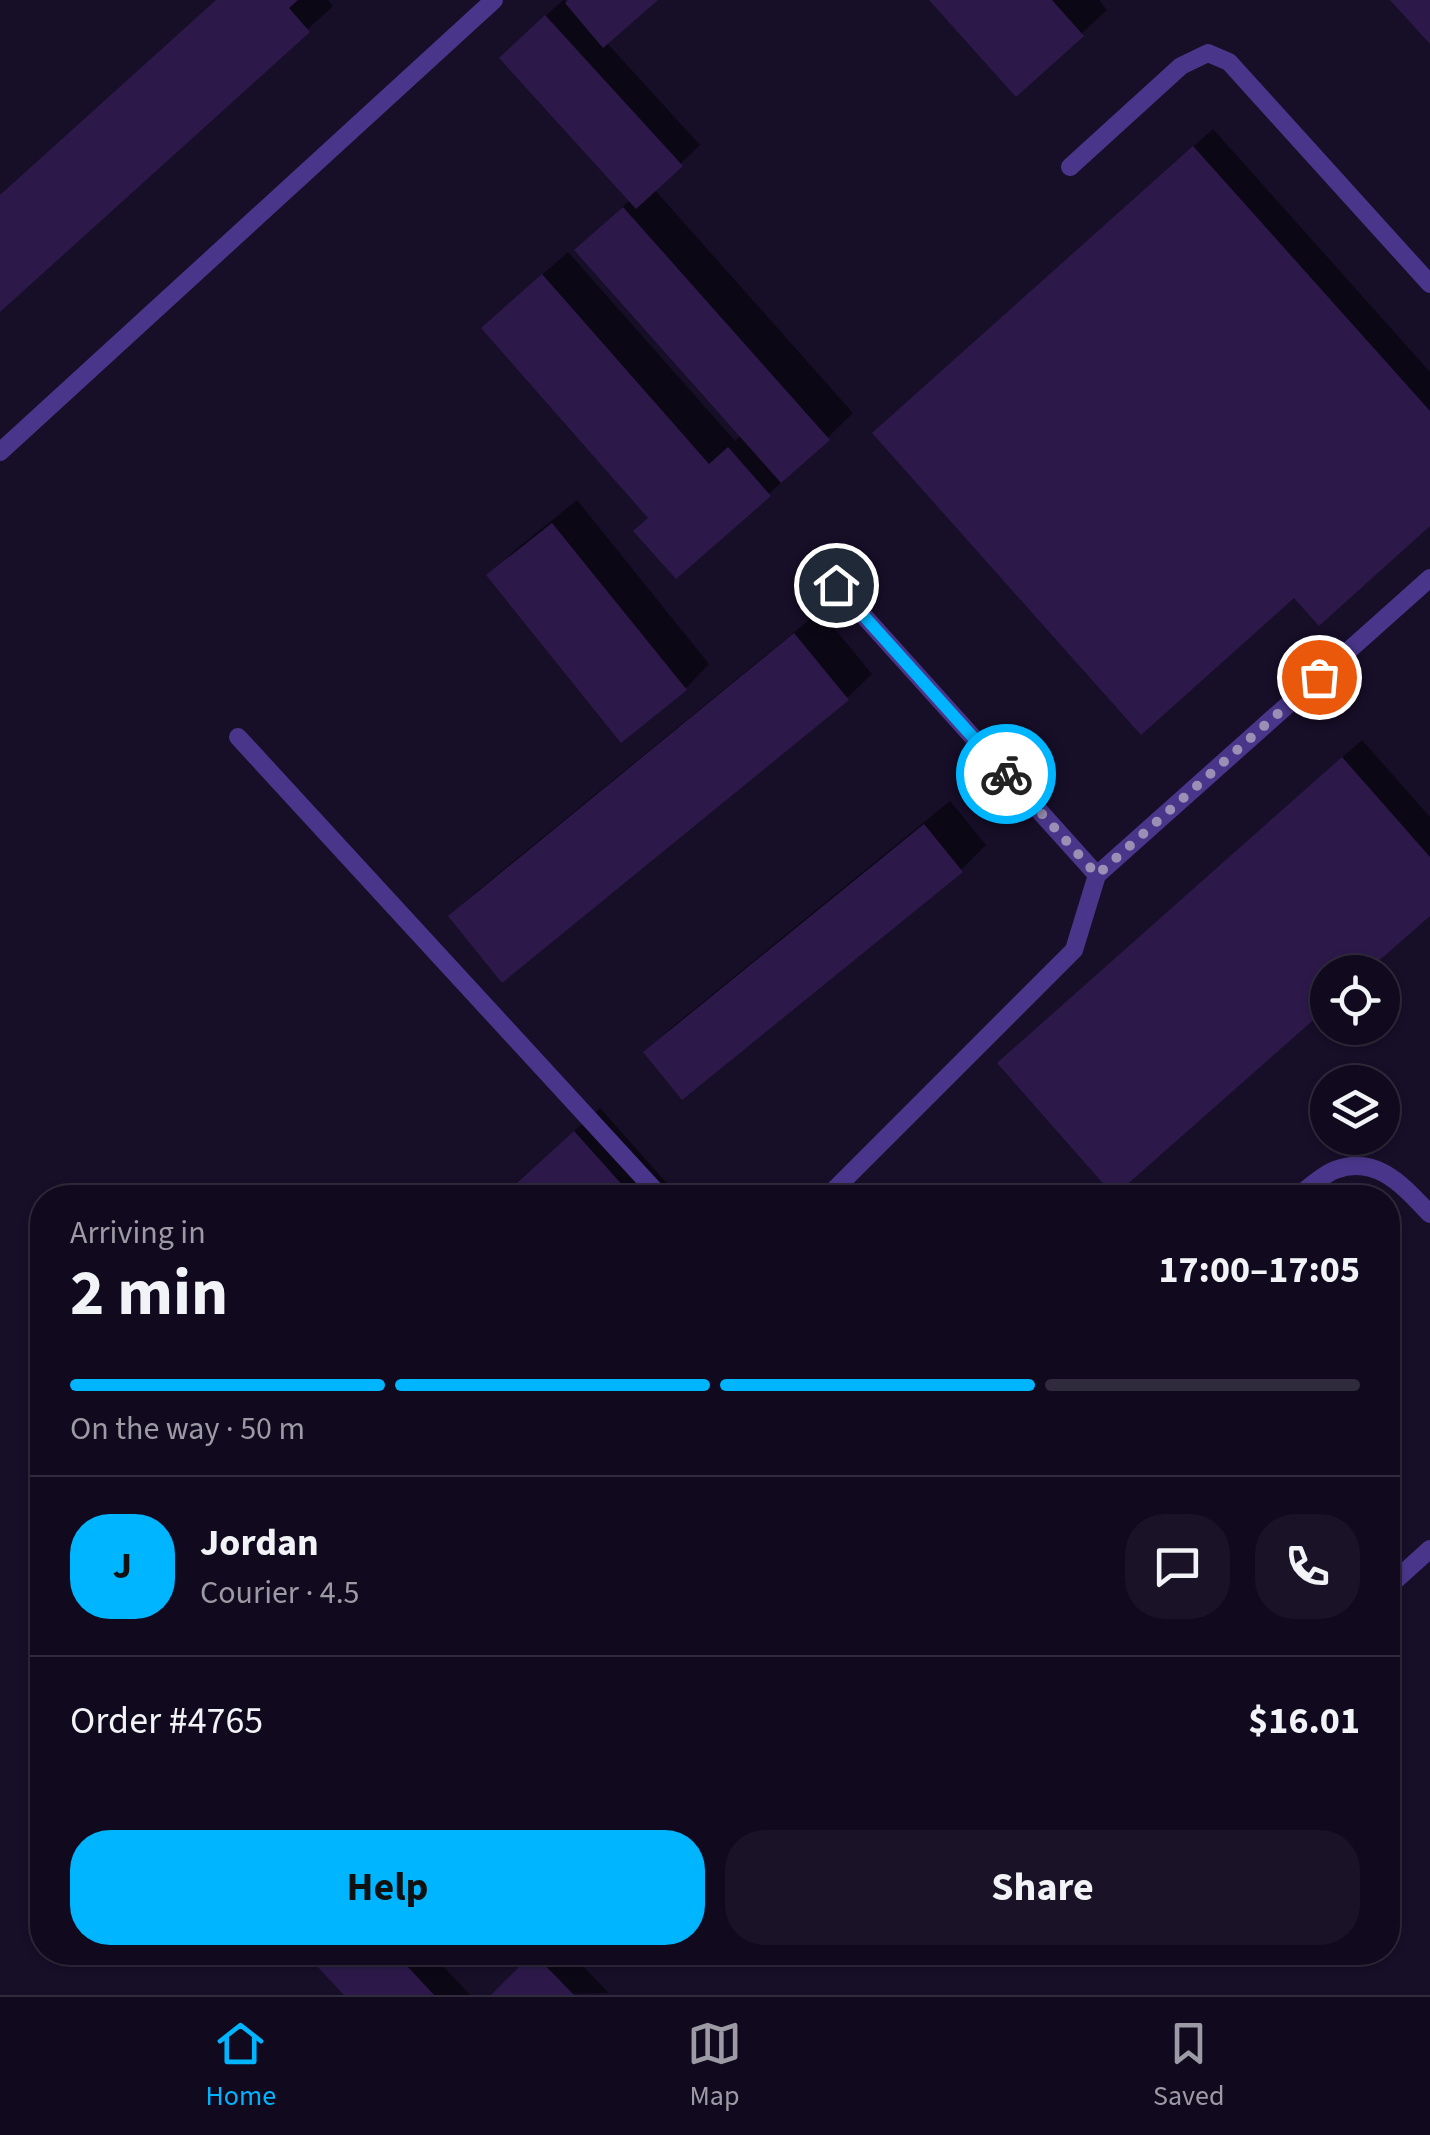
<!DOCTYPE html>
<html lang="en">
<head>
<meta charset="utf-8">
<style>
	body { margin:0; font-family:"Source Sans 3",sans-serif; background:#1a1327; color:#f1f3f6; height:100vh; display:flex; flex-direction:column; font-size:38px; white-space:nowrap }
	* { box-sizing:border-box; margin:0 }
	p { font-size:32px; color:#9c9aa4 }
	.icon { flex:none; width:55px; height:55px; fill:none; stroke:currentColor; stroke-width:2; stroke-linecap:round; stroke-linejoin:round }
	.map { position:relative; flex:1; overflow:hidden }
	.side { position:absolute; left:30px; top:1185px; width:1370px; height:780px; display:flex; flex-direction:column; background:#110a1e; border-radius:40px; box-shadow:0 2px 8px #0004,0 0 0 2px #302b3c }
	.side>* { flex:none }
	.fabs { position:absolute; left:1310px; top:955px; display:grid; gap:20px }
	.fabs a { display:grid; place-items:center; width:90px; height:90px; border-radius:50%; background:#110a1e; box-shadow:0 2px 8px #0004,0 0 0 2px #302b3c; font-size:50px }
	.pin { position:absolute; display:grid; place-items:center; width:85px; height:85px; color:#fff; margin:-42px; border:5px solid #fff; border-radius:50%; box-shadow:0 2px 10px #0007 }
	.courier { position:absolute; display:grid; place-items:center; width:100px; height:100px; margin:-50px; border:8px solid #00b5ff; border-radius:50%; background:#fff; color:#222; box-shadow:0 2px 12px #0007 }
	.overview em { font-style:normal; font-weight:700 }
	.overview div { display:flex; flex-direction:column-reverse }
	.overview { display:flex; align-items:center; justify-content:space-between; height:170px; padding:0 40px }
	h1 { font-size:65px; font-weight:700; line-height:75px }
	.bar { display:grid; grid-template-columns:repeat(4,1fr); gap:15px 10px; align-content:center; height:120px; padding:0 40px }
	.bar i { height:12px; border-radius:8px; background:#302b3c }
	.bar .on { background:#00b5ff }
	.bar p { grid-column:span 4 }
	.line { display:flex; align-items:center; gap:25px; padding:0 40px; border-top:2px solid #302b3c }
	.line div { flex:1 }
	.round { display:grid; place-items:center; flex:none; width:105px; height:105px; border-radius:40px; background:#1a1327 }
	.cta { display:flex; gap:20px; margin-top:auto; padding:20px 40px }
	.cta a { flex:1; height:115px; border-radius:40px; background:#00b5ff; color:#111; font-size:40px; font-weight:700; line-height:115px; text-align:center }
	.cta a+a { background:#1a1327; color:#f1f3f6 }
	.menu { display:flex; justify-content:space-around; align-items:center; height:140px; border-top:2px solid #302b3c; background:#110a1e; font-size:28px; color:#9c9aa4 }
	.menu a { display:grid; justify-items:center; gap:5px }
	.menu .on { color:#00b5ff }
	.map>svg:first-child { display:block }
	.shadow { fill:#0007 }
	.building { fill:#2c194a }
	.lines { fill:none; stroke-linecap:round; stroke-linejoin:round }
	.lane { stroke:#49368a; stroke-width:18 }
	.done { stroke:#9a8fb4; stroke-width:10; stroke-dasharray:0 18 }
	.route { stroke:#00b5ff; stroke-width:12 }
</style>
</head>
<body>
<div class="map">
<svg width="1430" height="1995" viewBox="0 0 1430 1995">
	<rect width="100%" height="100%" fill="#170e28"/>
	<g class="shadow">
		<polygon points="217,0 328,0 333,6 0,309 0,196"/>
		<polygon points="563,0 569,2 571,0 655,0 606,42 700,145 654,189 853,413 769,494 677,576 650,517 509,304 568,252 735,441 742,435 577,250 631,199 521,39"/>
		<polygon points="933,0 1099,0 1107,10 1017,93"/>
		<polygon points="1213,129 1430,372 1430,522 1294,594 894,415"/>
		<polygon points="577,500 709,664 685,689 489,576 514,551"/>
		<polygon points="820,611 872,674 847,698 451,917 476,892"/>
		<polygon points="1362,740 1430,817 1430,913 1362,972 1328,972 1019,1045"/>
		<polygon points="950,801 986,845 961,870 646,1052 671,1028"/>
		<polygon points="600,1108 680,1198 501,1198 507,1191"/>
		<polygon points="329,1952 430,1952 470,1995 348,1995"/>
		<polygon points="537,1952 569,1952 609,1993 494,1995"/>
	</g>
	<g class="building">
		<polygon points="216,0 298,0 289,8 310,32 0,312 0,195"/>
		<polygon points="568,0 658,0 603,48 565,3"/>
		<polygon points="929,0 1052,0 1084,36 1016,97"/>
		<polygon points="1390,0 1430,0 1430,44"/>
		<polygon points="545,15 683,166 636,209 499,58"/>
		<polygon points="1193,146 1430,411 1430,526 1319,626 1294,598 1141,735 872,433"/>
		<polygon points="623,207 830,440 781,483 574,250"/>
		<polygon points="542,274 709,464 728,447 771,496 676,579 633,531 648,518 481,328"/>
		<polygon points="552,523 687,690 621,743 486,575"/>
		<polygon points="794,633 849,700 502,983 448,916"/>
		<polygon points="1342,757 1430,857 1430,916 1366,972 1328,972 1328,1007 1114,1196 997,1063"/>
		<polygon points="924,824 963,872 682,1100 643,1052"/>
		<polygon points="574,1131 634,1198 500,1198"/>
		<polygon points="326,1952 394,1952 434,1995 344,1995 315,1964"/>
		<polygon points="533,1953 574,1995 491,1995"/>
	</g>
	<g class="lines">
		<g class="lane">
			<polyline points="1070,167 1181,66 1208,53 1229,62 1430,284"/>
			<polyline points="0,452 494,0"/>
			<polyline points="836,585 1097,875"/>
			<polyline points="238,737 662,1198"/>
			<polyline points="826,1198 1074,950 1097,875 1430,578"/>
			<path d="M1296 1198C1307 1189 1322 1175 1335 1170 1377 1154 1404 1187 1430 1214"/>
			<polyline points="1388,1587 1430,1549"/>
		</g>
	</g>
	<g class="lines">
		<polyline class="done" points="1006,774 1097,875 1319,677"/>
		<polyline class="route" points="836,585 1006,774"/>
	</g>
</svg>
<div class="fabs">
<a><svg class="icon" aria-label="locate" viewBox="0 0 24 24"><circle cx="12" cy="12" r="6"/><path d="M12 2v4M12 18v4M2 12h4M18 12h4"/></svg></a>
<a><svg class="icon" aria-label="layers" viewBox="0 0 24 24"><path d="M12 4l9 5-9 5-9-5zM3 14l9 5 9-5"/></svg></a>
</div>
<div class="pin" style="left:1319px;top:677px;background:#ea580c"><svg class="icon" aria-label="bag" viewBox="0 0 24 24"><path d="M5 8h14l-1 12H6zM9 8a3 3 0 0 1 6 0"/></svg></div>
<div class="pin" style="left:836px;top:585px;background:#1f2937"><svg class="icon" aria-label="home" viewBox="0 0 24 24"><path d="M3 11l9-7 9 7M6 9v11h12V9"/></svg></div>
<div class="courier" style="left:1006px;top:774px"><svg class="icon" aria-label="bike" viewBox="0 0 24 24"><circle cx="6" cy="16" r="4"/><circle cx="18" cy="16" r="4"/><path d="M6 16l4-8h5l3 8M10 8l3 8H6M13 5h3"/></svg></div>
<section class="side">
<div class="overview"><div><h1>2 min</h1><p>Arriving in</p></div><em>17:00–17:05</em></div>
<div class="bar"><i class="on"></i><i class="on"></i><i class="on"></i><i></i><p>On the way · 50 m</p></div>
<div class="line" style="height:180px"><b class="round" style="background:#00b5ff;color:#111">J</b><div><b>Jordan</b><p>Courier · 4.5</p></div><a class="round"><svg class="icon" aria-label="chat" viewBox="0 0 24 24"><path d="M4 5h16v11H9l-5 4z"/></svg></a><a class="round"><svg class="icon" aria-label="phone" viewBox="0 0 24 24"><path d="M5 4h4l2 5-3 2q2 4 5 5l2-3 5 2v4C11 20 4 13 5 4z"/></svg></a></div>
<div class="line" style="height:130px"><div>Order #4765</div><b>$16.01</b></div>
<div class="cta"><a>Help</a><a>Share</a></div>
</section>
</div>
<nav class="menu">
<a class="on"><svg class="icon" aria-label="home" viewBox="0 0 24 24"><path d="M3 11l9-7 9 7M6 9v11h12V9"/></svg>Home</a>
<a><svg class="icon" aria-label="map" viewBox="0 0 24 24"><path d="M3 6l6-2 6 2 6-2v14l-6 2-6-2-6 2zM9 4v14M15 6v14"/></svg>Map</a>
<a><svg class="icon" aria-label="saved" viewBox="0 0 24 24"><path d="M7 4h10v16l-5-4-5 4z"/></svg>Saved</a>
</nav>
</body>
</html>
